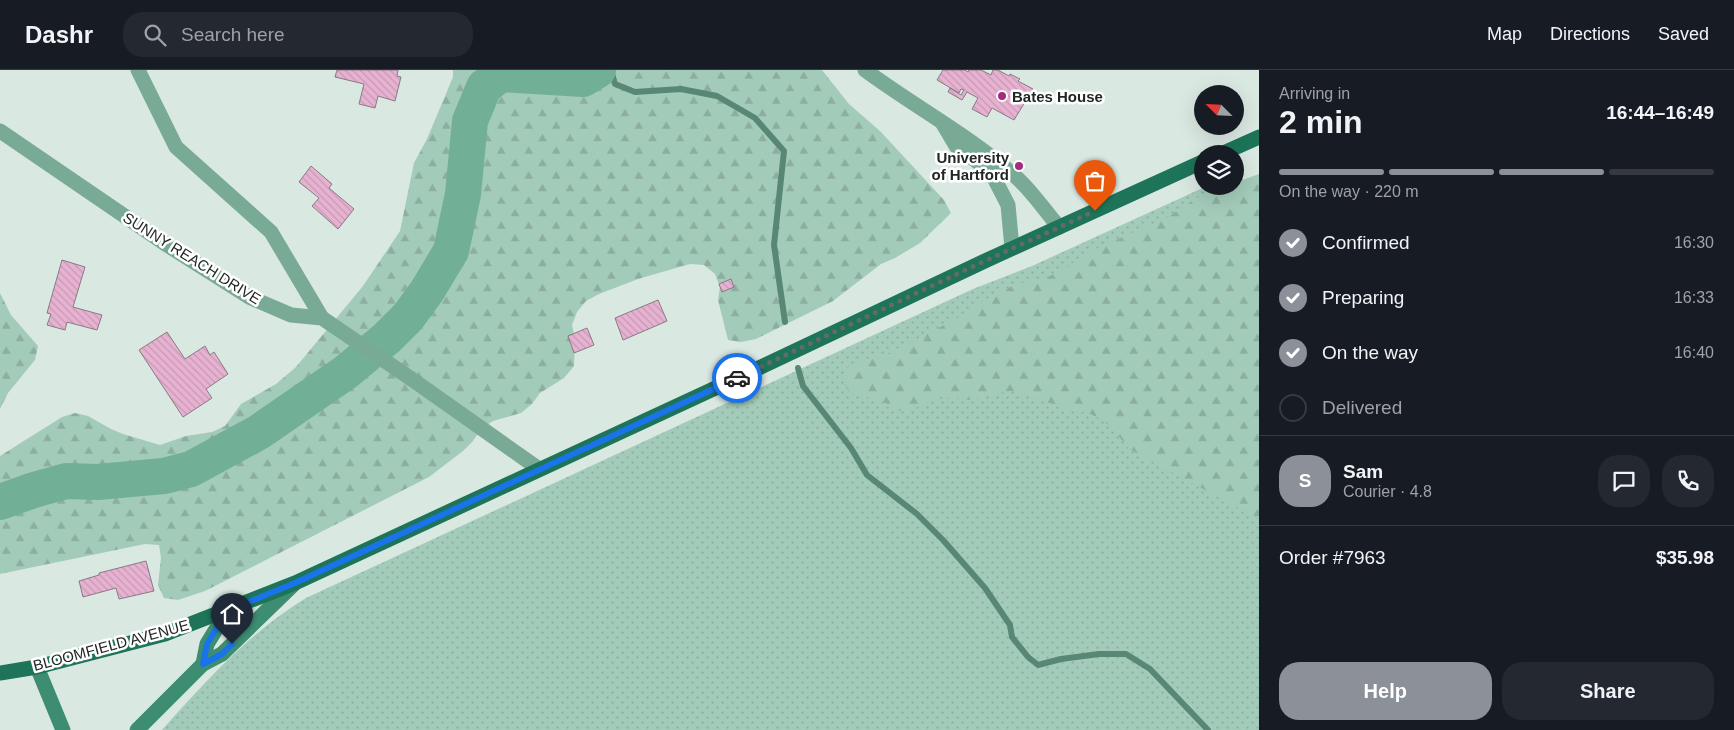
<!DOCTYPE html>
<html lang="en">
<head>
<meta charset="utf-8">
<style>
	body { margin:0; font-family:Helvetica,sans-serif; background:#242831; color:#f1f3f6; height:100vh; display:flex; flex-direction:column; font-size:19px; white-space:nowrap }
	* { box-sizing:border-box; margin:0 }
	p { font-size:16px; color:#9ea1a6 }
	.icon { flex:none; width:28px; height:28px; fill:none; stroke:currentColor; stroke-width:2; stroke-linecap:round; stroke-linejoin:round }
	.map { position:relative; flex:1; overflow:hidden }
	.drawer { display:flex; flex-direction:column; background:#171b24; width:475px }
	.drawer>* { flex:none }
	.needle { width:32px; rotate:294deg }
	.controls { position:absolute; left:1194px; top:15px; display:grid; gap:10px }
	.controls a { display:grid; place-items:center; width:50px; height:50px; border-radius:50%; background:#171b24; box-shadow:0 5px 20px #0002; font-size:25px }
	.pin { position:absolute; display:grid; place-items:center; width:42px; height:42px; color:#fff; margin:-51px -21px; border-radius:50% 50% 50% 0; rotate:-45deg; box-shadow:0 0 5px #0007 }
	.pin .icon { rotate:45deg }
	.courier { position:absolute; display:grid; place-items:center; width:50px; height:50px; margin:-25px; border:4px solid #1a73e8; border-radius:50%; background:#fff; color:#222; box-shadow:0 1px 6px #0007 }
	.summary em { font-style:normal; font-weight:700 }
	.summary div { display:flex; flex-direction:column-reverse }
	.summary { display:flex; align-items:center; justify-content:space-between; height:85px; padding:0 20px }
	h1 { font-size:32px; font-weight:700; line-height:38px }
	.bar { display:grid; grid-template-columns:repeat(4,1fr); gap:8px 5px; align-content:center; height:60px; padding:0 20px }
	.bar i { height:6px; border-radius:4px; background:#363941 }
	.bar .selected { background:#8c9099 }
	.bar p { grid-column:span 4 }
	.line { display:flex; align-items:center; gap:12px; padding:0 20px; border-top:1px solid #363941 }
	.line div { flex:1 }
	.round { display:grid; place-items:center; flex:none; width:52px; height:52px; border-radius:20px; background:#242831 }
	ol { padding:0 20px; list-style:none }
	li { display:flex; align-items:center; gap:15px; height:55px }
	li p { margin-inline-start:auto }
	li .icon { padding:5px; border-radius:50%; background:#8c9099; color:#fff; stroke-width:4 }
	li:last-child { color:#9ea1a6 }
	li i { width:28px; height:28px; border:2px solid #363941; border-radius:50% }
	.button { display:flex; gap:10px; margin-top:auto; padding:10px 20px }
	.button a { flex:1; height:58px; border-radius:20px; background:#8c9099; color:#fff; font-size:20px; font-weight:700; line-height:58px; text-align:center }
	.button a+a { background:#242831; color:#f1f3f6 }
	header { display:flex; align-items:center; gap:30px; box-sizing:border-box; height:70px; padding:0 25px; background:#171b24; border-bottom:1px solid #363941 }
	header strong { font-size:24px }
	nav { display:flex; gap:28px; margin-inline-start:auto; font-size:18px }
	.search { width:350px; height:45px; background:#242831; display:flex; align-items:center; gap:12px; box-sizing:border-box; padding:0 18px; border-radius:20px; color:#9ea1a6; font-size:19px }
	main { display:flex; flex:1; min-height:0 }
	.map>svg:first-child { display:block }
	.grass { fill:url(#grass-dots) }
	.forest { fill:url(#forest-firs) }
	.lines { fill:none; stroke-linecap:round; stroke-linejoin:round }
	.stream { stroke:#598775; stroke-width:6 }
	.river { stroke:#71b097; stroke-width:36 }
	.building { fill:url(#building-back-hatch); stroke:#877b82 }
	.street { stroke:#79aa96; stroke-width:15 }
	.secondary { stroke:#3c8d71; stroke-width:15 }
	.primary { stroke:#1d7459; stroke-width:15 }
	.done { stroke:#626b67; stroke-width:5; stroke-dasharray:0 9 }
	.route { stroke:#1a73e8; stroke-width:6 }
	.poi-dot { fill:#a52b81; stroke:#fff; stroke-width:2 }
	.labels { text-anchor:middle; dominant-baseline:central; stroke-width:5; stroke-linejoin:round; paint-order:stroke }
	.poi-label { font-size:15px; font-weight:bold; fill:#222725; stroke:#fff; text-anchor:start }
	.street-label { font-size:15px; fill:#222725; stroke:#fff }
</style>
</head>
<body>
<header>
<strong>Dashr</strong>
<div class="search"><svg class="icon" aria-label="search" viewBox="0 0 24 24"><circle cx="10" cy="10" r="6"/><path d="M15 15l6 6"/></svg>Search here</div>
<nav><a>Map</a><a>Directions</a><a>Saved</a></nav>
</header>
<main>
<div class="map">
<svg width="1259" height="660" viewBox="0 0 1259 660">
	<defs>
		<pattern id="grass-dots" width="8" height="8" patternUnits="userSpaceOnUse" patternTransform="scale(1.25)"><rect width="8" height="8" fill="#a3cbba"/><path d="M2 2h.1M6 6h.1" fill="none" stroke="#8caea0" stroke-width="1.8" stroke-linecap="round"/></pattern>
		<pattern id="forest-firs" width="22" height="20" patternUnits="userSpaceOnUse" patternTransform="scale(1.25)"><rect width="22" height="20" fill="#a3cbba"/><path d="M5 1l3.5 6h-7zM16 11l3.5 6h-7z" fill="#8caea0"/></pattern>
		<pattern id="building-back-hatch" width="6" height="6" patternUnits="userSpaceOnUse" patternTransform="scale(1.25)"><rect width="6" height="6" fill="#e7b2d1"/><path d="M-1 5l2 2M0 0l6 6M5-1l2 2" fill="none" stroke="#c699b3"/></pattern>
	</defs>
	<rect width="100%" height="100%" fill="#dae8e2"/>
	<path class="grass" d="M1235 103H1237L1259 126V660H162C206 611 250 562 306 528L973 219 1032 196 1207 116H1235Z"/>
	<g class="forest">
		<polygon points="453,0 822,0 849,34 880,61 944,130 951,143 920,173 895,188 881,194 833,231 756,269 741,272 728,270 718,230 720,217 715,204 704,195 690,194 676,198 638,209 599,224 586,231 577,242 572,255 575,269 574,296 564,308 540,323 532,334 521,343 493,351 481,359 473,371 463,381 429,407 205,521 178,530 164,528 158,515 161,488 159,475 145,474 0,504 0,386 62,347 75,343 88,346 111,359 123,364 160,375 186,366 212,362 225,356 241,334 276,314 296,297 363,216 400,161 414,93 427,69 453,7"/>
		<polygon points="1259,104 1259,449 1129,379 1112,358 1101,349 1088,343 1061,338 1035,327 1009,321 968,330 953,327 939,329 913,339 899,341 876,328 862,327 849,322 842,309 848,296 860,291 887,284 935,260 959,247 993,225 1017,214 1045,208 1057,203 1091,181 1168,147 1201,125 1226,116 1235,116 1235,113"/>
		<polygon points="0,223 11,245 38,276 35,290 8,323 0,339"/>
	</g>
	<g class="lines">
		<g class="stream">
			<polyline points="611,0 615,14 635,22 681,19 717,26 755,48 784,81 774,175 785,252"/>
			<polyline points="798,298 803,316 851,378 867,405 917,444 943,470 985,518 1010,555 1012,567 1028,587 1038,595 1061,589 1099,584 1126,584 1150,599 1208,660"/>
		</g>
		<polyline class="river" points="0,432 34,420 66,411 98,412 164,406 191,399 259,362 346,302 387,268 408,247 427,221 451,181 463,124 470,51 484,17 501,4 583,9 598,0"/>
	</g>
	<g class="building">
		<polygon points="337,0 398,0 397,6 401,7 395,31 378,26 375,38 359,34 364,14 335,7"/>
		<polygon points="943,0 965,0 968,2 969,0 981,0 991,5 993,0 998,0 1009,6 1010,4 1020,9 1018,11 1033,19 1014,50 992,38 987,47 972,39 978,28 967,22 962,30 948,22 950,18 961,25 964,20 961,19 959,23 937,10"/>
		<polygon points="311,96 332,114 329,118 354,139 338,159 312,136 319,128 299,112"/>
		<polygon points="62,190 85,197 73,237 102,245 97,260 67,252 65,260 47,255 51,244 47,243"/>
		<polygon points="731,209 734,217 722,222 719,214"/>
		<polygon points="658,230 667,251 623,270 615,248"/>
		<polygon points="587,258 594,275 574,283 568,266"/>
		<polygon points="167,262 185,289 205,276 210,285 214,282 228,304 206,319 212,328 183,347 139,280"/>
		<polygon points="146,491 154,521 119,529 116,518 83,527 79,511 99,505 99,503"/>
	</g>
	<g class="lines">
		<g class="street">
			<polyline points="138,0 176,77 271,162 322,248"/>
			<path d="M865 0C915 37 970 66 1016 107 1032 121 1045 141 1059 157"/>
			<polyline points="943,54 956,76 991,102 1008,135 1012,178"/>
			<polyline points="0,61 167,175 249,227 291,245 322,248 413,310 539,399"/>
		</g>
		<g class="secondary">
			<polyline points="203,594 207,574 218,556 236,537"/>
			<polyline points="37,597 63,660"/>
			<polyline points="137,660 203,594 222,584 294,514"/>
		</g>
		<g class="primary">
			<polyline points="1221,84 1259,67"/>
			<polyline points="0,603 37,597 165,564 295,513 763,296 987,190 1202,92"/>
		</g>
	</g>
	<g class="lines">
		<polyline class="done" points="737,308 976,195 1095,141"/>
		<polyline class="route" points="232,574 222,584 203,594 207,574 218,556 236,537 295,513 737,308"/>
	</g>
	<g class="poi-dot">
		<circle cx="1002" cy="26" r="5"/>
		<circle cx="1019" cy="96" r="5"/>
	</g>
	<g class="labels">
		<g class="poi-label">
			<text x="1012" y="26">Bates House</text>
			<text x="1009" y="87" text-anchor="end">University<tspan x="1009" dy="17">of Hartford</tspan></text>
		</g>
		<g class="street-label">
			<text transform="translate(192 188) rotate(32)">SUNNY REACH DRIVE</text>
			<text transform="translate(111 575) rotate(-15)">BLOOMFIELD AVENUE</text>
		</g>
	</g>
</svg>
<div class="controls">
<a><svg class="needle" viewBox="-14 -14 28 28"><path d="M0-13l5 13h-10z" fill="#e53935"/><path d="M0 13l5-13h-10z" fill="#9ea1a6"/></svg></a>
<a><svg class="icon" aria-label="layers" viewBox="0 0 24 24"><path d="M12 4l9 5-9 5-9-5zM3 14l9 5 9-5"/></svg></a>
</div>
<div class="pin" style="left:1095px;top:141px;background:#ea580c"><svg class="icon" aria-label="bag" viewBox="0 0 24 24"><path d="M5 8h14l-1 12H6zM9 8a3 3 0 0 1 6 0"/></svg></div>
<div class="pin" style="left:232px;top:574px;background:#1f2937"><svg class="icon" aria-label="home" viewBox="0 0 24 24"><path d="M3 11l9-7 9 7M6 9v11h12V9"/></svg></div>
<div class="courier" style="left:737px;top:308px"><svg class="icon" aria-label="car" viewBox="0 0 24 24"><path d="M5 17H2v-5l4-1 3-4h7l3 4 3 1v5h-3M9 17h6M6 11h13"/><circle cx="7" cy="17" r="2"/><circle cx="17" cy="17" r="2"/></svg></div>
</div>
<section class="drawer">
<div class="summary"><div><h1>2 min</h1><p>Arriving in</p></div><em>16:44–16:49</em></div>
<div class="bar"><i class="selected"></i><i class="selected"></i><i class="selected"></i><i></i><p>On the way · 220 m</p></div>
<ol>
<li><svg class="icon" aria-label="check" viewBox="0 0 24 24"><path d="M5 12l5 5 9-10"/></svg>Confirmed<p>16:30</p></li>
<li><svg class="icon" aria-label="check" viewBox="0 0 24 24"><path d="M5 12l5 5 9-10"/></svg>Preparing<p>16:33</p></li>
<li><svg class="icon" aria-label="check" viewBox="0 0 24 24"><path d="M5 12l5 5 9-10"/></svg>On the way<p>16:40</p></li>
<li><i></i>Delivered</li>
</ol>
<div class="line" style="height:90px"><b class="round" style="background:#8c9099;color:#fff">S</b><div><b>Sam</b><p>Courier · 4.8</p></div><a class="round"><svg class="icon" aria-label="chat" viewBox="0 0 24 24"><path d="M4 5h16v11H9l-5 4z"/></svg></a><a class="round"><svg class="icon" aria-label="phone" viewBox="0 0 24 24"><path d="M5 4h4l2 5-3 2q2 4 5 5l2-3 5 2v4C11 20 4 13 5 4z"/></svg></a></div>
<div class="line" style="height:65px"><div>Order #7963</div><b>$35.98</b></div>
<div class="button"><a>Help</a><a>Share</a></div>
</section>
</main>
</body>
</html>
